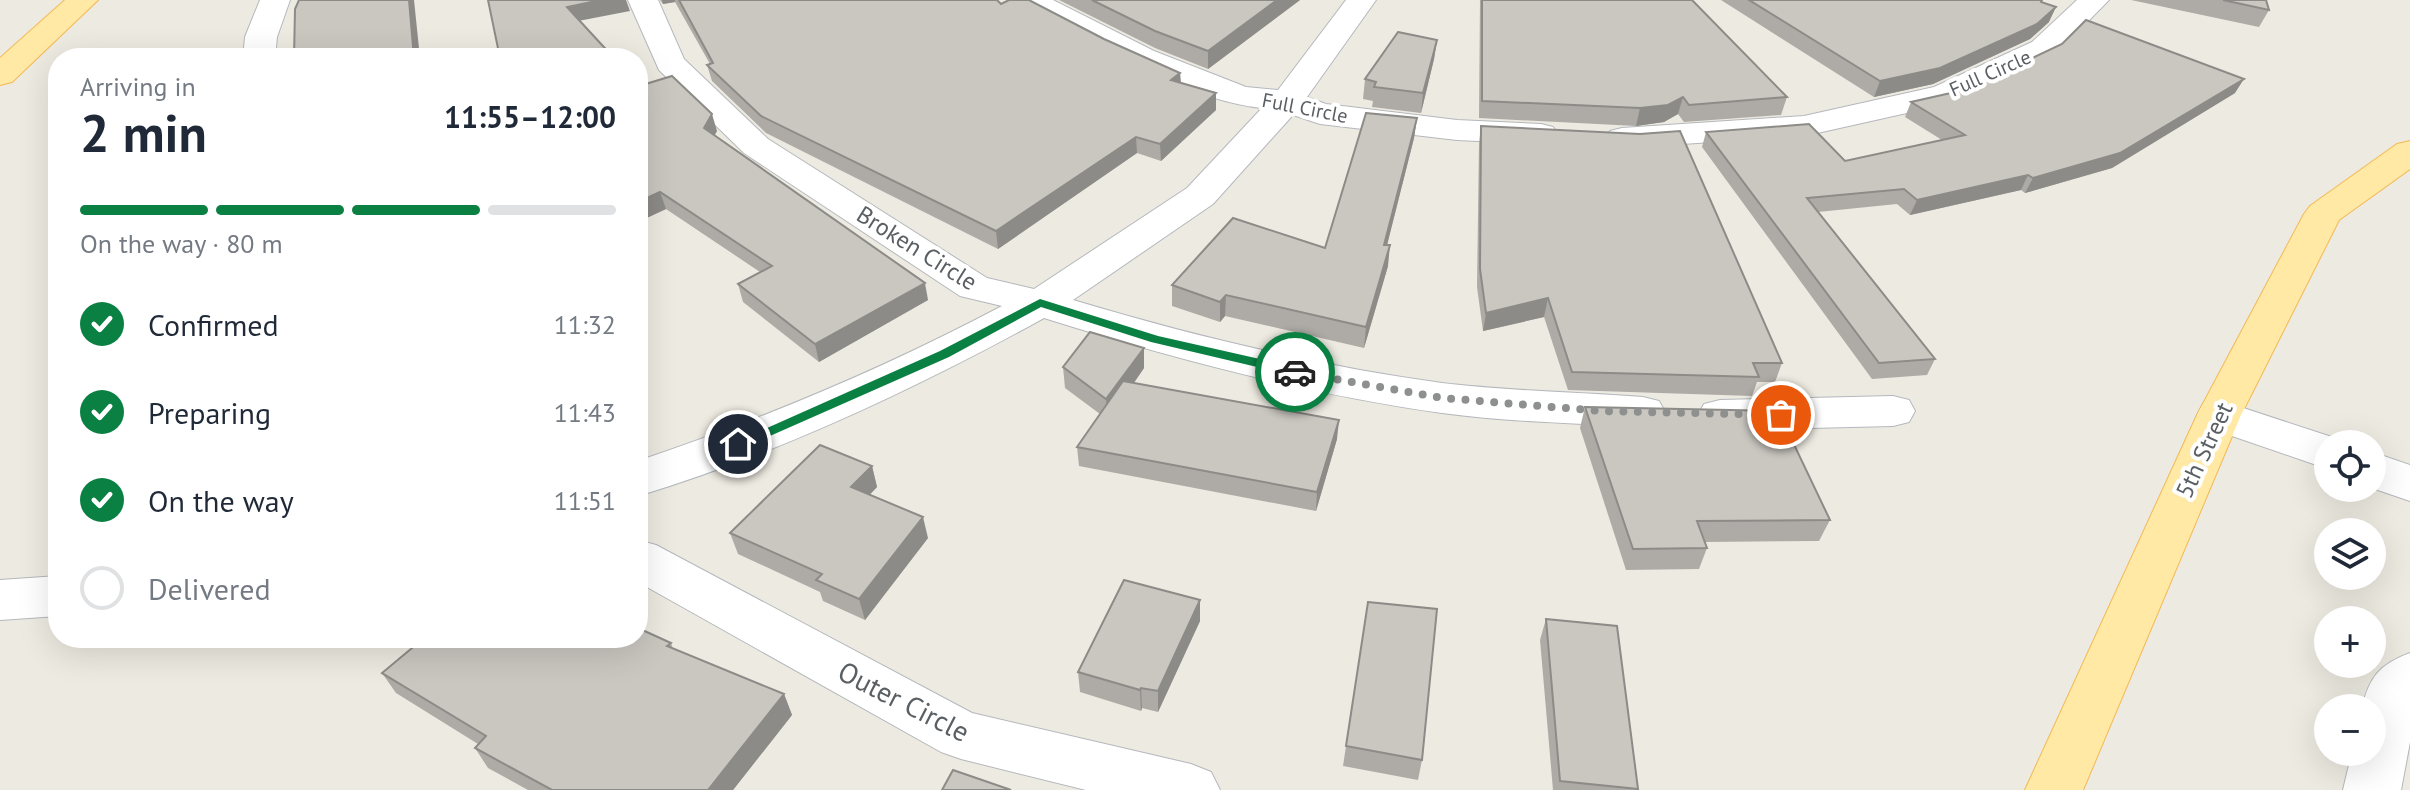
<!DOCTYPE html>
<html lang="en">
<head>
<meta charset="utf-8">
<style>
	body { margin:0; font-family:"PT Sans",sans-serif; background:#f2f2f3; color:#1f2937; height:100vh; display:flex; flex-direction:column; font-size:30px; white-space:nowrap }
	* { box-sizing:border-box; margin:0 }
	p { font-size:26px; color:#747a83 }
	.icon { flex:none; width:44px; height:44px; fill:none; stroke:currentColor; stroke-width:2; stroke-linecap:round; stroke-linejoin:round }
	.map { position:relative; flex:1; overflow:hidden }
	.drawer { position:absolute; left:48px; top:48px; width:600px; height:600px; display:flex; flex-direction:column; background:#fff; border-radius:32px; box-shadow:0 8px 32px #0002 }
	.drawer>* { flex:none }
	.tools { position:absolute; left:2314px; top:430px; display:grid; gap:16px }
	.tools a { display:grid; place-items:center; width:72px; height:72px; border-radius:50%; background:#fff; box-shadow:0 8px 32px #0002; font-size:40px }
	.pin { position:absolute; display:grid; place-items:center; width:68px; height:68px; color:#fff; margin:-34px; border:4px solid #fff; border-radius:50%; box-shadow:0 2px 8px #0007 }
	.courier { position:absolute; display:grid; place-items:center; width:80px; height:80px; margin:-40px; border:6px solid #0b8043; border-radius:50%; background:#fff; color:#222; box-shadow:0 2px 10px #0007 }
	.summary em { font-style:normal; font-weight:700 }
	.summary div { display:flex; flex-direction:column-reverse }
	.summary { display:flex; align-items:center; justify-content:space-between; height:136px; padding:0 32px }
	h1 { font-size:52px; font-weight:700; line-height:60px }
	.bar { display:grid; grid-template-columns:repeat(4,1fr); gap:12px 8px; align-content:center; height:96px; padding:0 32px }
	.bar i { height:10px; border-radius:6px; background:#e0e1e3 }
	.bar .on { background:#0b8043 }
	.bar p { grid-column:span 4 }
	ol { padding:0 32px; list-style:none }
	li { display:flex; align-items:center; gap:24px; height:88px }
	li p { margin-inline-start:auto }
	li .icon { padding:8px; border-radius:50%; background:#0b8043; color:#fff; stroke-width:4 }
	li:last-child { color:#747a83 }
	li i { width:44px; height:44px; border:4px solid #e0e1e3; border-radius:50% }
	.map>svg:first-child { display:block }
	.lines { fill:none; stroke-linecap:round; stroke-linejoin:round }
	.minor-casing { stroke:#b4b8bc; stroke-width:2 }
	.major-casing { stroke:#f3b954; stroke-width:2 }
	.minor { fill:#fff; fill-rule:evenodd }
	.major { fill:#ffe9a5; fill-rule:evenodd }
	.wall { fill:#aeaba6 }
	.shaded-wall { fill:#8d8b87 }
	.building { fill:#cac7c1; stroke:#8d8b87; stroke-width:2 }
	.route { fill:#0b8043 }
	.done { stroke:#8d908f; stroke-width:8; stroke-dasharray:0 14.4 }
	.labels { text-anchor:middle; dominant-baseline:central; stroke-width:8; stroke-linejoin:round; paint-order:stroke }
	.far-street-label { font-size:20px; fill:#5a5f63; stroke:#fff }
	.street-label { font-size:24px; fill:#5a5f63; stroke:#fff }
	.near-street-label { font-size:28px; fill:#5a5f63; stroke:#fff }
</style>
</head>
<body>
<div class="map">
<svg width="2410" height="790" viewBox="0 0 2410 790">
	<rect width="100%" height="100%" fill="#edeae1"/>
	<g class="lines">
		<defs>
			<g id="minor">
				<polygon points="260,0 290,0 277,37 275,58 243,58 245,37"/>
				<path d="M628 0H658L684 59 768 139 987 278 1034 289 1187 188 1262 108C1185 100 1088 42 1019 6L1015 0H1053L1154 51 1246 87 1278 90 1346 0H1376L1307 97 1326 104 1457 120 1541 124 1553 127 1558 134 1553 141 1541 144 1457 140 1320 124 1293 115 1213 204 1073 300C1193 336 1317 366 1442 383 1508 391 1576 392 1643 397L1659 401 1665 412 1659 423 1643 427C1576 423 1508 422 1442 413 1307 394 1174 359 1044 318 917 388 777 454 638 496V461C763 419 885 368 1002 306L960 296 744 153 659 70Z"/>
				<polygon points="2077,0 2109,0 2054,56 1956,102 1804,136 1622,148 1610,145 1605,138 1610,131 1622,128 1804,116 1934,87 2032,42"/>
				<polygon points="1893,396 1909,400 1915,411 1909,422 1893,426 1720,430 1704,426 1698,415 1704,404 1720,400"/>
				<polygon points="2219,400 2344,441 2346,444 2328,444 2328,469 2203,426 2197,415 2203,404"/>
				<polygon points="2372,452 2410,465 2410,501 2372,488"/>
				<polygon points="638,540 656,545 972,713 1191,764 1211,772 1220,790 1086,790 961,759 941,752 638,582"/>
				<polygon points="58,576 58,616 0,620 0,580"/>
				<path d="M2410 653V742L2401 790H2343L2352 752H2372V708H2362C2369 677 2380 664 2410 653Z"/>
			</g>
			<g id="major">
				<polygon points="65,0 98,0 12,82 0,85 0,58"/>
				<polygon points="2410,141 2410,169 2339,220 2241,415 2083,790 2025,790 2197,415 2304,214 2310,206 2397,144"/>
			</g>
		</defs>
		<use href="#minor" class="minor-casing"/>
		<use href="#major" class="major-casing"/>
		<use href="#minor" class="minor"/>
		<use href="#major" class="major"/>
	</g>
	<g class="wall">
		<polygon points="660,0 997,0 1001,4 1104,39 1180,73 1181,83 1216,93 1216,110 1161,161 1137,153 998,249 766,133 712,81 707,65 710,64 675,2 663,4"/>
		<polygon points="1059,0 1300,0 1208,69 1155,48"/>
		<polygon points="1480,0 1692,0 1787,97 1781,115 1684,122 1678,114 1664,122 1636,126 1479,118"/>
		<polygon points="1721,0 2042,0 2041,2 2049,22 2030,39 1933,84 1874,97"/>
		<polygon points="2131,0 2266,0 2269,10 2259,27"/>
		<polygon points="1437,40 1434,59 1421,113 1372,107 1373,101 1363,99 1365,79"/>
		<polygon points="638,85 717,131 715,135 928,300 819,362 743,302 738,284 760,272 666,209 638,222"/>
		<polygon points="2235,93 2112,168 2025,193 2021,190 1910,215 1897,204 1818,212 1935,359 1927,375 1872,379 1702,147 1706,132 1845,161 1942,140 1905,117 1911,102"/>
		<polygon points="1417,118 1414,138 1387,245 1388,266 1364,348 1225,316 1220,322 1172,306 1172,285 1325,248"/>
		<polygon points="1481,126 1782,363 1775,382 1757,382 1752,396 1568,390 1544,317 1483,331 1477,287 1479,144"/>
		<polygon points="1144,348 1144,368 1134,383 1337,439 1316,511 1079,466 1077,447 1100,414 1065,388 1063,367"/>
		<polygon points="1585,407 1830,520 1819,541 1705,542 1707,548 1699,569 1626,570 1580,428"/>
		<polygon points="872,466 877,487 869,495 928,538 865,620 823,601 820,592 738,554 730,533"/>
		<polygon points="1200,600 1200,621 1158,712 1142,708 1141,711 1080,692 1078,672"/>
		<polygon points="1546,619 1638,789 1638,790 1553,790 1540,640"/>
		<polygon points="671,643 673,649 784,694 792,715 733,790 528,790 488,768 475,748 478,744 396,693 382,673"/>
		<polygon points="1346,746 1422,760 1418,780 1343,766"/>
	</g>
	<g class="shaded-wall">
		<polygon points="409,0 414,0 420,58 414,58"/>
		<polygon points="601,0 626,0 630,11 573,22 567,7"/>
		<polygon points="662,0 675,0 675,2 663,4"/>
		<polygon points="1277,0 1300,0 1208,69 1208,51"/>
		<polygon points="2056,7 2049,22 2030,39 1933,84 1874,97 1880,81"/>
		<polygon points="1437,40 1434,59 1421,113 1423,93"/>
		<polygon points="1180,73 1181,89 1171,80"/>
		<polygon points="2244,79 2235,93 2112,168 2025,193 2033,178"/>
		<polygon points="1216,93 1216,110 1161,161 1160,144"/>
		<polygon points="1683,97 1678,114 1664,122 1636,126 1640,108"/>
		<polygon points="712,114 717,131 709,144 704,128"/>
		<polygon points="1417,118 1414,138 1382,265 1384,245"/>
		<polygon points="1136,137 1137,153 998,249 996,231"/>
		<polygon points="2028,175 2021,190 1910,215 1917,200"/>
		<polygon points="660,192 666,209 638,222 638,202"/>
		<polygon points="1390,245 1388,266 1364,348 1366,327"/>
		<polygon points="925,283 928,300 819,362 815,344"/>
		<polygon points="1226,295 1225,316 1220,322 1220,302"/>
		<polygon points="1548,298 1544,317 1483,331 1486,313"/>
		<polygon points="1144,348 1144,368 1108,420 1106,399"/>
		<polygon points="1339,420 1337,439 1316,511 1317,492"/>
		<polygon points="872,466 877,487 857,508 851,487"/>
		<polygon points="923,517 928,538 865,620 859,599"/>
		<polygon points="1200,600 1200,621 1158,712 1158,691"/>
		<polygon points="1141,688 1142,708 1141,711 1140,690"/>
		<polygon points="784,694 792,715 733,790 708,790"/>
	</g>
	<g class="building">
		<polygon points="299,0 409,0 414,58 294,58 295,9"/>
		<polygon points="488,0 601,0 567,7 614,58 500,58"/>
		<polygon points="679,0 997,0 1001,4 1009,0 1029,0 1104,39 1180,73 1171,80 1216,93 1160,144 1136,137 996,231 761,116 707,65 713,63"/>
		<polygon points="1092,0 1277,0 1208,51 1155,31"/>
		<polygon points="1482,0 1692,0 1787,97 1689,105 1683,97 1668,105 1640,108 1482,101"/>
		<polygon points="1749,0 2042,0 2041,2 2056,7 2037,24 1940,68 1880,81"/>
		<polygon points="2223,0 2266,0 2269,10"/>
		<polygon points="2086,20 2244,79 2120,153 2033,178 2028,175 1917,200 1904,189 1807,198 1935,359 1879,363 1706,132 1809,124 1845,161 1965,135 1911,102 1964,90 2062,44"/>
		<polygon points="1398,32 1437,40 1423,93 1374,87 1376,82 1365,79"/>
		<polygon points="672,76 712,114 704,128 925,283 815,344 738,284 772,266 660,192 638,202 638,85 639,86"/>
		<polygon points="1366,113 1417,118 1384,245 1390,245 1366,327 1226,295 1220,302 1172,285 1233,218 1325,248"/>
		<polygon points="1481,126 1640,134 1680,131 1782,363 1753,363 1759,377 1572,372 1548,298 1486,313 1480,269"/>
		<polygon points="1090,332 1144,348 1106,399 1063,367"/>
		<polygon points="1123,381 1339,420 1317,492 1077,447"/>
		<polygon points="1585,407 1778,411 1830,520 1697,521 1707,548 1633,549"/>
		<polygon points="820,445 872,466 851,487 923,517 859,599 816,580 822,574 730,533"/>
		<polygon points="1124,580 1200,600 1158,691 1141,688 1140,690 1078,672"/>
		<polygon points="1368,602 1437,609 1422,760 1346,746"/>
		<polygon points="1546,619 1617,626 1638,789 1560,781"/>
		<polygon points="638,628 671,643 667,646 784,694 708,790 552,790 475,748 486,736 382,673 424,638 638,638"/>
		<polygon points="953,770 1011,790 942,790"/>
	</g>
	<polygon class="route" points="1040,299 1158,336 1295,367 1301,372 1295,376 1151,342 1041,307 949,357 743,448 733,448 731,444 940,351"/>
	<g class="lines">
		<polyline class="done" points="1295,372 1443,398 1601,411 1781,415"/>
	</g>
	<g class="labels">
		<g class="far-street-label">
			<text transform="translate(1990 73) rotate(-24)">Full Circle</text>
			<text transform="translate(1305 108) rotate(11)">Full Circle</text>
		</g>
		<g class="street-label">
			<text transform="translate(917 248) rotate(32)">Broken Circle</text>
			<text transform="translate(2204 450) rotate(-65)">5th Street</text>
		</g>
		<g class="near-street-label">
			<text transform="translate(904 701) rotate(27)">Outer Circle</text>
		</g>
	</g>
</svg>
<div class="tools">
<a><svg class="icon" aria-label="locate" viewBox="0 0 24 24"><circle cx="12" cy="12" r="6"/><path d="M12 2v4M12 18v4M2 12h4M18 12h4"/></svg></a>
<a><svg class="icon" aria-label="layers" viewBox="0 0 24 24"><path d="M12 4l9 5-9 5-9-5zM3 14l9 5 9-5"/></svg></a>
<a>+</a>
<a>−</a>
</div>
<div class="pin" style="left:1781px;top:415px;background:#ea580c"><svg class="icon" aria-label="bag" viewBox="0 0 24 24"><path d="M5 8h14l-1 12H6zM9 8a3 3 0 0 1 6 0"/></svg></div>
<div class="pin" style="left:738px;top:444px;background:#1f2937"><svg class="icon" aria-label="home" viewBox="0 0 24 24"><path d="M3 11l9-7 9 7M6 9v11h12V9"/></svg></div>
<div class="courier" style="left:1295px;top:372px"><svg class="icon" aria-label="car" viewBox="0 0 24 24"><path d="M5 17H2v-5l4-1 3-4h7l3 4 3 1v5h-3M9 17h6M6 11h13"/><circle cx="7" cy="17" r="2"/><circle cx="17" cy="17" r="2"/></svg></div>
<section class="drawer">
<div class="summary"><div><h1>2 min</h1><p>Arriving in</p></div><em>11:55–12:00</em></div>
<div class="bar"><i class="on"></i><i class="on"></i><i class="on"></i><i></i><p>On the way · 80 m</p></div>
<ol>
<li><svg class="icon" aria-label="check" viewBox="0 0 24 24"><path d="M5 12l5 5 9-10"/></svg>Confirmed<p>11:32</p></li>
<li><svg class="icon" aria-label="check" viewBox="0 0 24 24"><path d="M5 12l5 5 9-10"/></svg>Preparing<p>11:43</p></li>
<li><svg class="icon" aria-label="check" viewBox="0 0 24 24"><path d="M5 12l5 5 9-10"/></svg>On the way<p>11:51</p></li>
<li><i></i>Delivered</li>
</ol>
</section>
</div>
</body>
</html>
